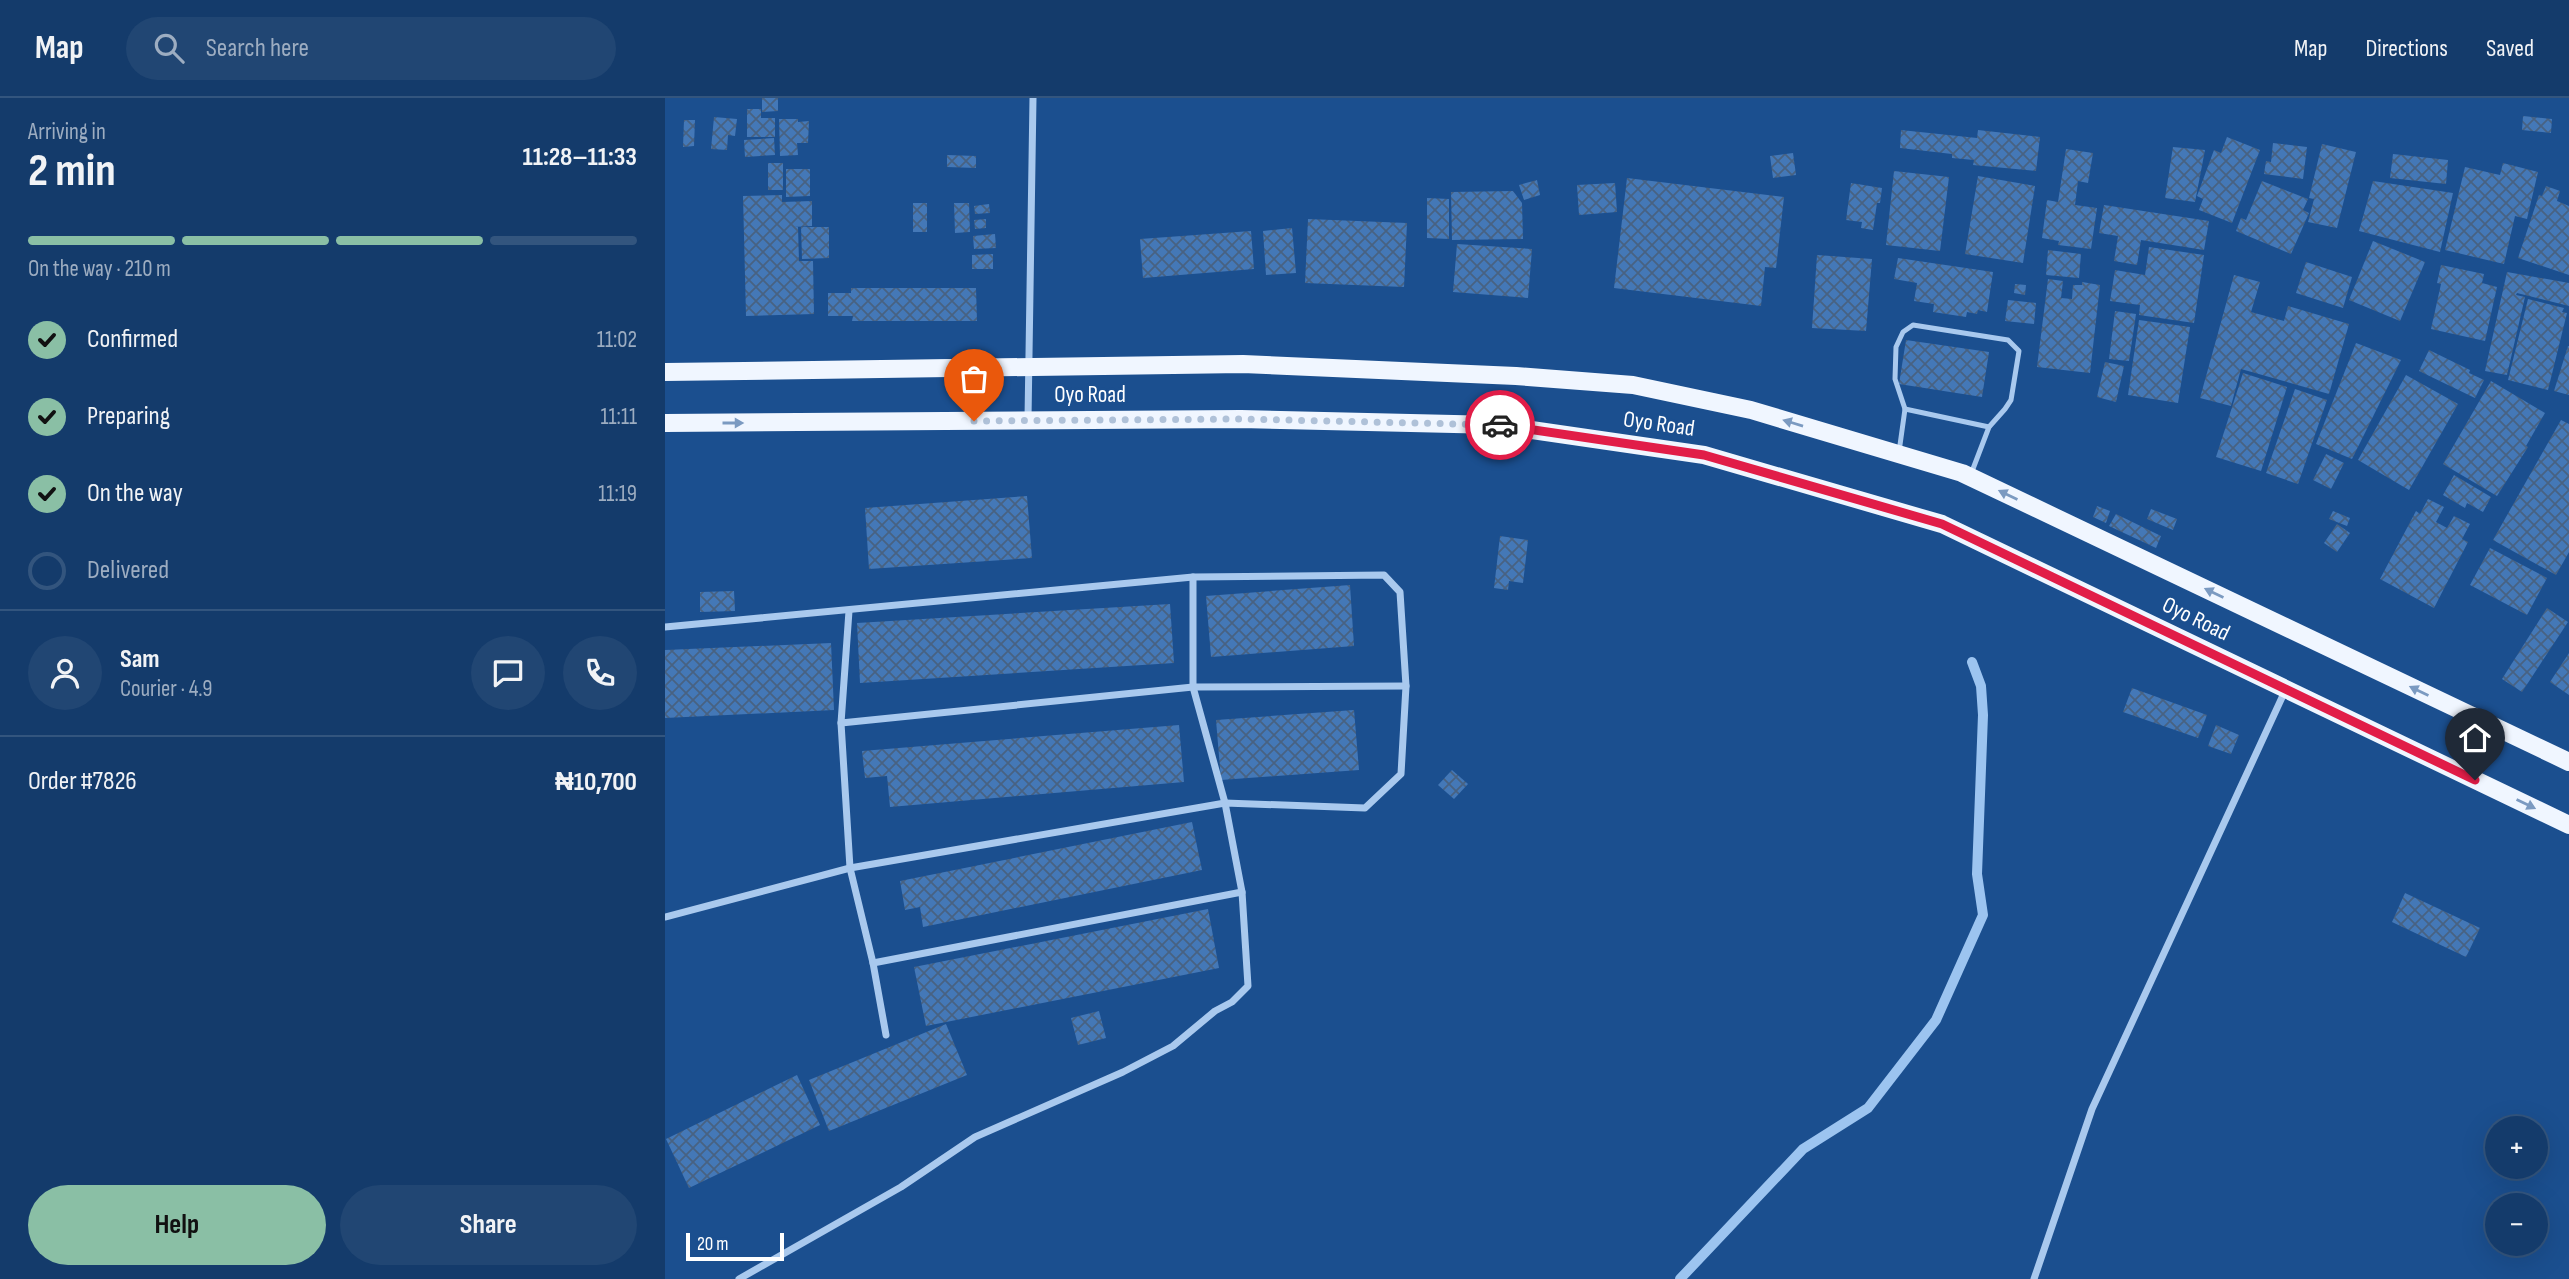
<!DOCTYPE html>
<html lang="en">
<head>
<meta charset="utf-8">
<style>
	body { margin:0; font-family:"Sofia Sans Condensed",sans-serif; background:#214673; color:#f1f3f6; height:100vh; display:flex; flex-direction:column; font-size:26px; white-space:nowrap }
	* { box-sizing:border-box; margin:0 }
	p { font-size:23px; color:#9dadc1 }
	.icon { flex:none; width:38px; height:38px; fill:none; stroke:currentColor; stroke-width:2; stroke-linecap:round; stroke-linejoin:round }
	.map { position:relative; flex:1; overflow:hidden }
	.side { display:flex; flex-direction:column; background:#143b6b; width:665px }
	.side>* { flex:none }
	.controls { position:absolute; left:1820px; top:1018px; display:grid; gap:14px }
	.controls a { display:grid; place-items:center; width:63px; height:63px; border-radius:50%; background:#143b6b; box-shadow:0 7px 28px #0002,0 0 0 2px #33557e; font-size:35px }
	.scale { position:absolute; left:21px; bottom:18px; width:98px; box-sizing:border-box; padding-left:7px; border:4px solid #fff; border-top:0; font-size:19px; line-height:24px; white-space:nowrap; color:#fff; -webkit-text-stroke:5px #1b4f8f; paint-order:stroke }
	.pin { position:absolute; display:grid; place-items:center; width:60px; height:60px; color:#fff; margin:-72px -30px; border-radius:50% 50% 50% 0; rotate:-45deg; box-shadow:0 0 7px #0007 }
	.pin .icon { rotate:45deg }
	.courier { position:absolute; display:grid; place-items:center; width:70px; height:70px; margin:-35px; border:5px solid #e11d48; border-radius:50%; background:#fff; color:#222; box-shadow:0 2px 9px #0007 }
	.summary em { font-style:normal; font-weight:700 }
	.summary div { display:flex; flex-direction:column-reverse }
	.summary { display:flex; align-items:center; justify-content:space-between; height:119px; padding:0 28px }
	h1 { font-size:46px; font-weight:700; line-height:52px }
	.bar { display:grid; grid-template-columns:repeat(4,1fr); gap:10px 7px; align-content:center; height:84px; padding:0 28px }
	.bar i { height:9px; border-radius:5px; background:#33557e }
	.bar .on { background:#8abfa5 }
	.bar p { grid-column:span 4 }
	.line { display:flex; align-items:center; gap:18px; padding:0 28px; border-top:2px solid #33557e }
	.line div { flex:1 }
	.round { display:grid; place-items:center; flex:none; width:74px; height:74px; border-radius:37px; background:#214673 }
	ol { padding:0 28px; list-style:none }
	li { display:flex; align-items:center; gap:21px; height:77px }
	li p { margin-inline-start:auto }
	li .icon { padding:7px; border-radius:50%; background:#8abfa5; color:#111; stroke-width:4 }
	li:last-child { color:#9dadc1 }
	li i { width:38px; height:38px; border:4px solid #33557e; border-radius:50% }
	.button { display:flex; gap:14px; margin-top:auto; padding:14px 28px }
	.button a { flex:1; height:80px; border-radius:42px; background:#8abfa5; color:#111; font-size:28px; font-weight:700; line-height:80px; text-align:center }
	.button a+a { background:#214673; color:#f1f3f6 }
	header { display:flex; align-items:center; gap:42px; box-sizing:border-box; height:98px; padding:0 35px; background:#143b6b; border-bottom:2px solid #33557e }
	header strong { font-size:33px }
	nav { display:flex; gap:38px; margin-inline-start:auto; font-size:24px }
	.search { width:490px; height:63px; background:#214673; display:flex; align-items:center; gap:18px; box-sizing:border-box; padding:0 24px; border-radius:38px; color:#9dadc1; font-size:26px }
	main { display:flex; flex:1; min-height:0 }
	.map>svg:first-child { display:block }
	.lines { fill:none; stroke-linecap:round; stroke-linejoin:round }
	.stream { stroke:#9cc4f0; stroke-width:10 }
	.building { fill:url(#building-cross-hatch) }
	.lane { stroke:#a9c9ee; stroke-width:5 }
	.street { stroke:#a9c9ee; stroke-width:7 }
	.primary { stroke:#f0f6ff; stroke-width:18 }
	.oneway { fill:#7b9ac1 }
	.done { stroke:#afc1d8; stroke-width:7; stroke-dasharray:0 12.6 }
	.route { stroke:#e11d48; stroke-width:9 }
	.labels { text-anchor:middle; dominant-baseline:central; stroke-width:5; stroke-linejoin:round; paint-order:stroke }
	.street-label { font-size:23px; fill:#fff; stroke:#1b4f8f }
</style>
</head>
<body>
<header>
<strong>Map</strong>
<div class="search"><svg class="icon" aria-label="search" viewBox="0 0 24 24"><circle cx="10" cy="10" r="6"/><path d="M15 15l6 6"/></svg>Search here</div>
<nav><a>Map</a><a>Directions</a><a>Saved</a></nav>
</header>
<main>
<section class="side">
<div class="summary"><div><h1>2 min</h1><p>Arriving in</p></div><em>11:28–11:33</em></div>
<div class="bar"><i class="on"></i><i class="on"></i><i class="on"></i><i></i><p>On the way · 210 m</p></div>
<ol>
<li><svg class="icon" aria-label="check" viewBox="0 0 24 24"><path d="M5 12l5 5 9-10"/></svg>Confirmed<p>11:02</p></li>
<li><svg class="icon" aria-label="check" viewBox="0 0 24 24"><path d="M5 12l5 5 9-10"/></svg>Preparing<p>11:11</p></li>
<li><svg class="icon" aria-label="check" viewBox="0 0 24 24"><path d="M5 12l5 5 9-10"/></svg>On the way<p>11:19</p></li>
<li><i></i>Delivered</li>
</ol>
<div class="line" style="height:126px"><a class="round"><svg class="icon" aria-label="person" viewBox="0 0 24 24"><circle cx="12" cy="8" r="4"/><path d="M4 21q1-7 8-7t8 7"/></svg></a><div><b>Sam</b><p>Courier · 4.9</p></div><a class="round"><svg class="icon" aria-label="chat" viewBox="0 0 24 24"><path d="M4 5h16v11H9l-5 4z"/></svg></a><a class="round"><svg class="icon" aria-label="phone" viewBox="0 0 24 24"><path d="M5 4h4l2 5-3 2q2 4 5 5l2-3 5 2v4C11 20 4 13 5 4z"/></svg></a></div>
<div class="line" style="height:91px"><div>Order #7826</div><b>₦10,700</b></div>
<div class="button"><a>Help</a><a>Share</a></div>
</section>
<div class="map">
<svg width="1904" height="1181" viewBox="0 0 1904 1181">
	<defs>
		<pattern id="building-cross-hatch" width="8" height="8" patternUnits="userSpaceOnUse" patternTransform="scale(1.75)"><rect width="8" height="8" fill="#4478b7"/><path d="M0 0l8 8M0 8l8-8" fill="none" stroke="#486282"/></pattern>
	</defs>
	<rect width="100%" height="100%" fill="#1b4f8f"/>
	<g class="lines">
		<polyline class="stream" points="1015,1181 1138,1051 1203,1010 1271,922 1318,817 1312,776 1318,617 1316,588 1307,564"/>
	</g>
	<g class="building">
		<polygon points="97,0 113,0 113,13 97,14"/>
		<polygon points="82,11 96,11 96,20 110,20 110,39 82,39"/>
		<polygon points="1858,18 1887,21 1886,35 1857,32"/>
		<polygon points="49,19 72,21 70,38 63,37 62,52 46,51"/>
		<polygon points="114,21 133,21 133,24 144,23 143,45 132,45 133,57 115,58"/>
		<polygon points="19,22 30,22 29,48 18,49"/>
		<polygon points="1236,32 1312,40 1313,32 1375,39 1371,73 1308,67 1309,62 1287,60 1287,56 1235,50"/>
		<polygon points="1562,39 1595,52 1567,125 1534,112 1538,101 1532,98 1549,52 1556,55"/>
		<polygon points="109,40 110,57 80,59 79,42"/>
		<polygon points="1608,45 1642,49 1638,81 1599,76 1601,63 1606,64"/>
		<polygon points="1657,46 1691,54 1672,130 1643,124 1649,101 1644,100"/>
		<polygon points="1508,49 1540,52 1530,104 1500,100"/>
		<polygon points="1401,51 1428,55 1423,85 1413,83 1410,107 1432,110 1426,151 1393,147 1394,143 1377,140 1382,102 1393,104"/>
		<polygon points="1128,55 1131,77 1108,80 1105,58"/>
		<polygon points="1728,56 1783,62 1781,86 1725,80"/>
		<polygon points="282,57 311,58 311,70 282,69"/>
		<rect x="103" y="65" width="15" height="27"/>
		<polygon points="1838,65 1873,74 1862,121 1850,118 1839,166 1780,152 1800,69 1835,77"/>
		<polygon points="121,71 145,71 145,98 121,99"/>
		<polygon points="1229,73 1284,79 1275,153 1221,147"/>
		<polygon points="1313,78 1370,88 1358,165 1300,156"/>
		<polygon points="962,80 1119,99 1111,170 1100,169 1096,208 949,190"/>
		<polygon points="872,82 875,97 859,102 854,87"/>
		<polygon points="1597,83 1643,101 1638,112 1644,115 1626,156 1571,133 1576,120 1581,122"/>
		<polygon points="1708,83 1788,95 1775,154 1694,133"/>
		<polygon points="950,85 952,114 914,117 912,87"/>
		<polygon points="1186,85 1217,90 1215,105 1212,105 1208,132 1196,130 1197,124 1181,122"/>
		<polygon points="1881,88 1895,93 1892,103 1904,108 1904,177 1853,160 1874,97 1877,98"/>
		<polygon points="848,93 857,105 858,141 787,142 786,94"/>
		<polygon points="117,97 117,104 147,103 147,128 128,129 133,129 134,163 148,163 149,216 81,218 78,98"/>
		<polygon points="762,100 784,101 784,141 762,140"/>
		<rect x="248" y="105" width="14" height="29"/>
		<polygon points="289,105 304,105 305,134 290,135"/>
		<polygon points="324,106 325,115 310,116 309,108"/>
		<polygon points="1439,107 1544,123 1539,152 1476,142 1472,167 1449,163 1453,138 1434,135"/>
		<polygon points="321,121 321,130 310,131 309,122"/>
		<polygon points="643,121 742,125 739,189 640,185"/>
		<polygon points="136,129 164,129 164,160 137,161"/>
		<polygon points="627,130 631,175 601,177 598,133"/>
		<polygon points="586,133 589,171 478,180 475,141"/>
		<polygon points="330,136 331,150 309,151 308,138"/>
		<polygon points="1708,143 1760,164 1735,223 1684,202"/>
		<polygon points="792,146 867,151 863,200 788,194"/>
		<polygon points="1484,149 1539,157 1529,225 1474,217 1475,207 1445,203 1450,172 1480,177"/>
		<polygon points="1383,152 1416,156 1414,180 1381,177"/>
		<polygon points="328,156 328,171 307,171 307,157"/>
		<polygon points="1152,157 1207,161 1201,233 1147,230"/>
		<polygon points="1233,160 1328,174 1322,214 1313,212 1312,216 1302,214 1301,219 1268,214 1269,206 1249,203 1252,185 1229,181"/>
		<polygon points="1641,164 1687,179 1678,210 1631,195"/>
		<polygon points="1776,167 1819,176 1817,185 1832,189 1820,243 1766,231 1776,186 1772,185"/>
		<polygon points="1842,174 1904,185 1904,208 1852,195 1851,197 1860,199 1842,277 1820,273"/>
		<polygon points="1569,177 1595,184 1586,214 1619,223 1623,208 1684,226 1664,296 1576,271 1566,308 1535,300"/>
		<polygon points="1383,181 1398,183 1396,200 1407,201 1408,187 1417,187 1417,184 1435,187 1425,275 1372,269"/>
		<polygon points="1350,186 1361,187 1360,197 1349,195"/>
		<polygon points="186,190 311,190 312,223 187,223 188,218 163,218 163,195 186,195"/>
		<polygon points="1863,201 1899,210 1897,214 1902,215 1883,292 1843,282"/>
		<polygon points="1343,202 1371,205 1369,226 1340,223"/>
		<polygon points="1450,213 1471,216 1464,263 1444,261"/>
		<polygon points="1474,222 1525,229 1513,305 1463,297"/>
		<polygon points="1241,242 1324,254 1317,299 1234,286"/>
		<polygon points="1691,245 1736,262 1687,361 1651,346"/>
		<polygon points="1903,248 1904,248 1904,297 1889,293"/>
		<polygon points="1764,252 1805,272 1804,275 1819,282 1810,300 1754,273"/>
		<polygon points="1440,264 1459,268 1451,304 1432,299"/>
		<polygon points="1578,275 1622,289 1596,373 1551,359"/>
		<polygon points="1741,277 1793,306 1744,392 1693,362"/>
		<polygon points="1826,283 1880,315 1861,348 1863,349 1832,398 1778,366"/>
		<polygon points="1630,291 1662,302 1633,386 1601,375"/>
		<polygon points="1896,322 1904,326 1904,454 1891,477 1828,442"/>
		<polygon points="1661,356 1679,365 1666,391 1648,382"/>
		<polygon points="1789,377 1826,399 1818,414 1802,405 1800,410 1778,397"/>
		<polygon points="362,398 367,460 204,471 200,410"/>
		<polygon points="1763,401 1779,409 1771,424 1782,430 1789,418 1805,426 1797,441 1803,444 1769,510 1715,481 1751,413 1755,416"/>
		<polygon points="1432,408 1445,413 1441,425 1428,419"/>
		<polygon points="1486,411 1512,421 1508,432 1482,421"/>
		<polygon points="1668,413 1685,420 1682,428 1664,421"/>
		<polygon points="1451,416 1496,438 1491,450 1444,428"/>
		<polygon points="1672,426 1685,435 1672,454 1659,445"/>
		<polygon points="835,438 863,442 858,485 844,483 843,492 829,490"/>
		<polygon points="1825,450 1882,480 1862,517 1805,487"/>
		<polygon points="685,487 689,548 546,559 541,498"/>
		<polygon points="69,493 70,513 35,514 35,494"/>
		<polygon points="505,506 509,565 195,585 192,525"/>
		<polygon points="1882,510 1903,524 1857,594 1837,581"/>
		<polygon points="166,545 169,612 0,620 0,552"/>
		<polygon points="1904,555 1904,597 1885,584"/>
		<polygon points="1467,590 1542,617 1533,640 1458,614"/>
		<polygon points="689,612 694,672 556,682 551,622"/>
		<polygon points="514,627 519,684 225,709 222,678 200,680 197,653"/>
		<polygon points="1551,627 1574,637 1566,656 1543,648"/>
		<polygon points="787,672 803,686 789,701 773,687"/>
		<polygon points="527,724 537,772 258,829 255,809 240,812 235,783"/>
		<polygon points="1740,795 1815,830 1801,859 1727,824"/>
		<polygon points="543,811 554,870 261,928 249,869"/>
		<polygon points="434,913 441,940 413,947 406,920"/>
		<polygon points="281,926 302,977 164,1033 144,982"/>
		<polygon points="132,977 155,1027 24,1090 1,1041"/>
	</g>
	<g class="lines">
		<g class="lane">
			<polyline points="1240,311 1324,329"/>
			<polyline points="1234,354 1240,311 1230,281 1231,249 1238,234 1248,227 1343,242 1354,253 1346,302 1340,311 1324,329 1306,376"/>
		</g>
		<g class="street">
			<polyline points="363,321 368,0"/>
			<polyline points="184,513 176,625 185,770 208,865 221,937"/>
			<polyline points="0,529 528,479 719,477 735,494 741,588 736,676 700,710 560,705 185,770 0,819"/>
			<polyline points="176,625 528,589 741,588"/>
			<polyline points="208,865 577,794"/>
			<polyline points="74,1181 236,1089 310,1039 458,974 508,948 550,913 567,904 583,888 577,794 560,705 528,589 528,479"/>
			<polyline points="1369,1181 1427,1011 1620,593"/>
		</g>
		<g class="primary">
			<polyline points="0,274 578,266 851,278 968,287 1086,312 1297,375 1904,664"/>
			<polyline points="0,325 576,321 832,327 1039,357 1277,426 1904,727"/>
		</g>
	</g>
	<defs><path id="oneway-solid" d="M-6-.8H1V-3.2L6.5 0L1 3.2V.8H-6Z" transform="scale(1.75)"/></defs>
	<g class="oneway">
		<use href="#oneway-solid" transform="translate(68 325)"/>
		<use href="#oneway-solid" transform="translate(1128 325) rotate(-163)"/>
		<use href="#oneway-solid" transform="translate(1343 397) rotate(-154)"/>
		<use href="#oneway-solid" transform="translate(1549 495) rotate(-154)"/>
		<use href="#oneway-solid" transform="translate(1754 593) rotate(-154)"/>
		<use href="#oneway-solid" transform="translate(1861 706) rotate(26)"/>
	</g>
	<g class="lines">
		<polyline class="done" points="309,323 576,321 835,327"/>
		<polyline class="route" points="835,327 1039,357 1277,426 1810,682"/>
	</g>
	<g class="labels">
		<g class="street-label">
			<text x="425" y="297">Oyo Road</text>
			<text transform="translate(994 326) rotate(8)">Oyo Road</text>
			<text transform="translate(1531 521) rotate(26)">Oyo Road</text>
		</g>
	</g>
</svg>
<div class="controls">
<a>+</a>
<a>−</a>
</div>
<div class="scale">20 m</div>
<div class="pin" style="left:309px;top:323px;background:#ea580c"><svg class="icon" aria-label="bag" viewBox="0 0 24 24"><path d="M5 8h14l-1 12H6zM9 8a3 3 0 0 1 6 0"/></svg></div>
<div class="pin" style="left:1810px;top:682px;background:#1f2937"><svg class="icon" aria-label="home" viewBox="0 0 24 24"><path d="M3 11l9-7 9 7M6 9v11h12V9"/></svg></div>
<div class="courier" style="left:835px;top:327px"><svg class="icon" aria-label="car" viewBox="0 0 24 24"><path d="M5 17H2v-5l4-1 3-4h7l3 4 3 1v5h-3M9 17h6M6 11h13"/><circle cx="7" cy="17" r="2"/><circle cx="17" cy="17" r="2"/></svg></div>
</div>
</main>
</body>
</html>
